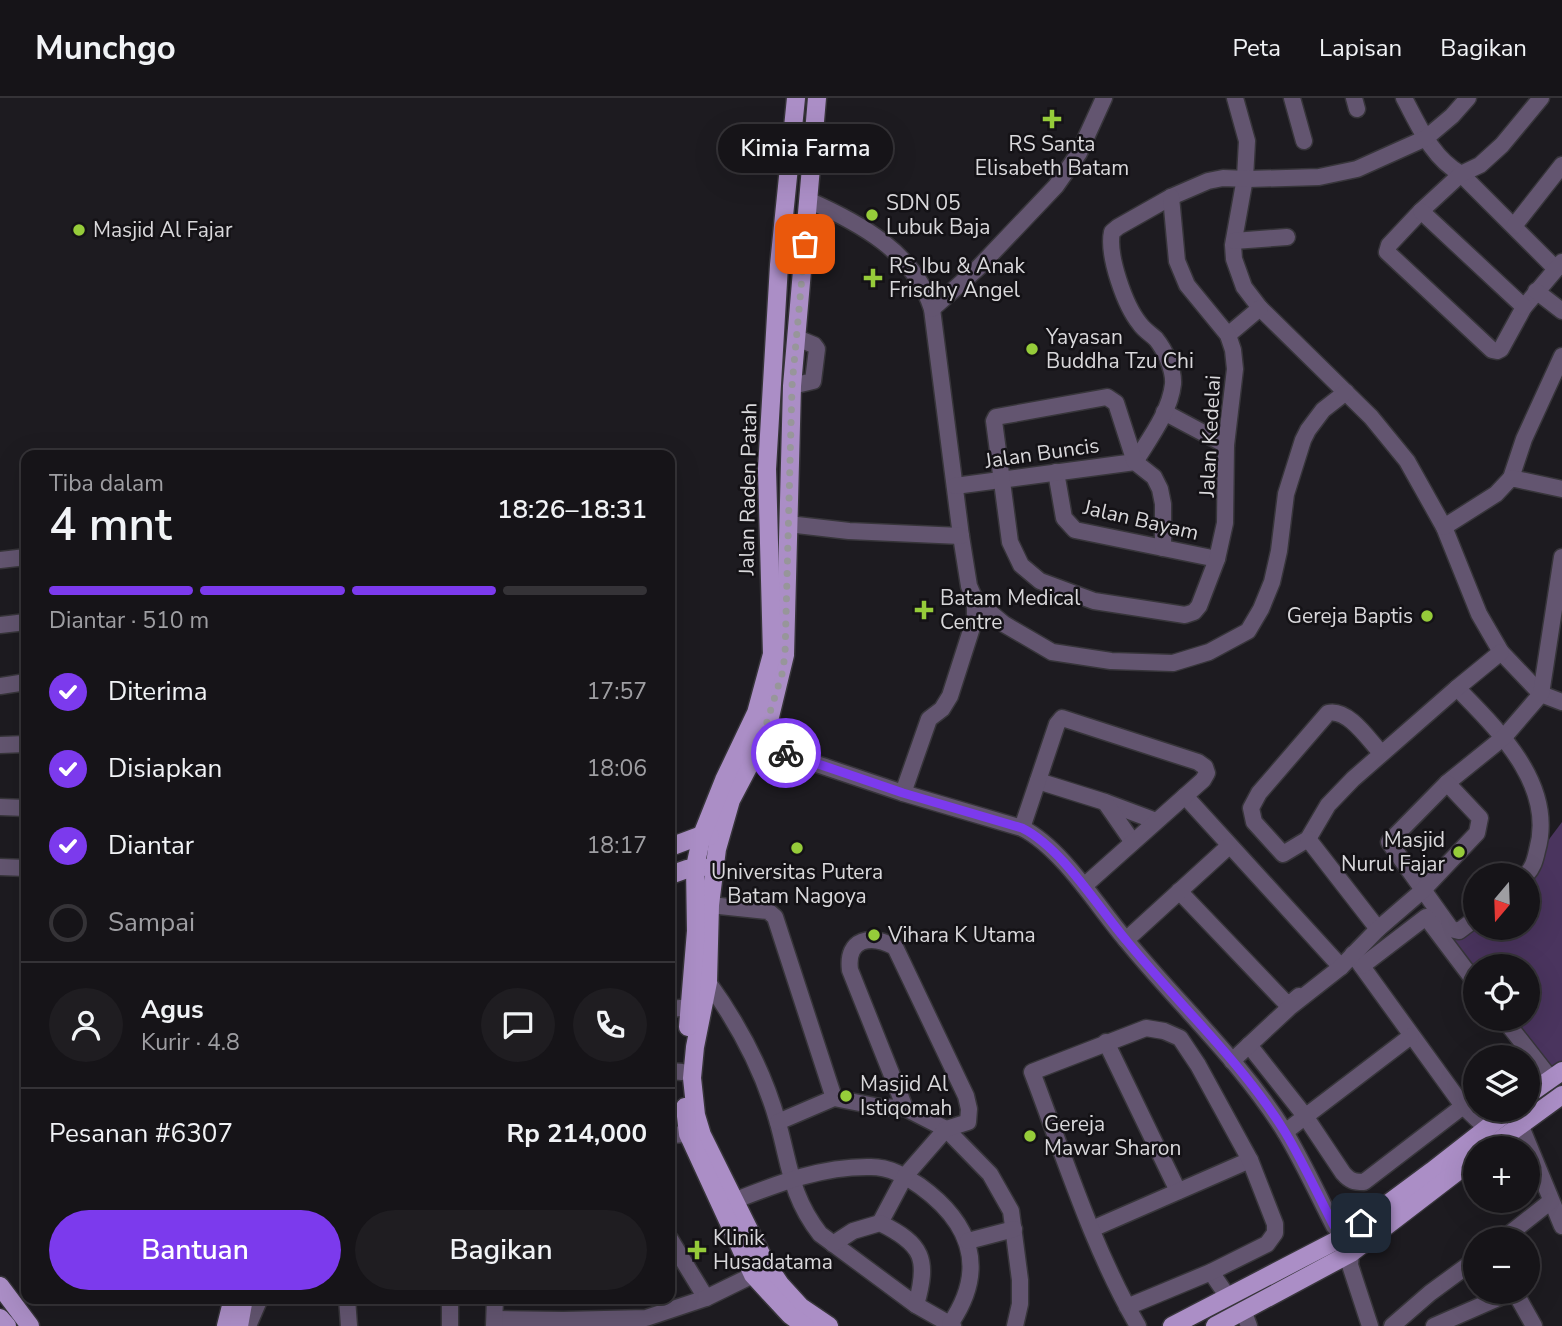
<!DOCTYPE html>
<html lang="id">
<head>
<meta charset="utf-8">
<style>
	body { margin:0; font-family:"Nunito Sans",sans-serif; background:#1f1d21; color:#f1f3f6; height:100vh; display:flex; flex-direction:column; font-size:26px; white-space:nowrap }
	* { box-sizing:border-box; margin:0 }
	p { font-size:23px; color:#9e9ea2 }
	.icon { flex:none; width:38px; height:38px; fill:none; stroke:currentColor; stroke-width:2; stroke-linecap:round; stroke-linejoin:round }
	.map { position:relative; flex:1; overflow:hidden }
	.details { position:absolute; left:21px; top:352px; width:654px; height:854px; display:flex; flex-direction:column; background:#161418; border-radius:14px; box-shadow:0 7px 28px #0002,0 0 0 2px #353337 }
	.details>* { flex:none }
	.needle { width:46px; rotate:199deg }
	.tools { position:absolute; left:1463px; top:765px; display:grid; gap:14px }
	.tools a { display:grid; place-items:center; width:77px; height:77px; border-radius:50%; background:#161418; box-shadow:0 7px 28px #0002,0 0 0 2px #353337; font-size:35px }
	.pin { position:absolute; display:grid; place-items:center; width:60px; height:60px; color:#fff; margin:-30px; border-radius:14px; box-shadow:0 4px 10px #0006 }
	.courier { position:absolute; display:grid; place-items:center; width:70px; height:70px; margin:-35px; border:5px solid #7c3aed; border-radius:50%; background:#fff; color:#222; box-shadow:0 2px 9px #0007 }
	.bubble { position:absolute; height:49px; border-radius:24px; background:#161418; box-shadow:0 7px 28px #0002,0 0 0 2px #353337; font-size:23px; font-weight:600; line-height:49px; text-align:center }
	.head em { font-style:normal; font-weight:600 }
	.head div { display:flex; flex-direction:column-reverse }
	.head { display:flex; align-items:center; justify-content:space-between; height:119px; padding:0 28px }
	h1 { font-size:46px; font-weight:600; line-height:52px }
	.bar { display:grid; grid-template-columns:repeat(4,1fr); gap:10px 7px; align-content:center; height:84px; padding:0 28px }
	.bar i { height:9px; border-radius:5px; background:#353337 }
	.bar .selected { background:#7c3aed }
	.bar p { grid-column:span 4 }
	.line { display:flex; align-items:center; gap:18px; padding:0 28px; border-top:2px solid #353337 }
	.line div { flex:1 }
	.round { display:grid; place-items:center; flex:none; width:74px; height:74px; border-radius:37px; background:#1f1d21 }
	ol { padding:0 28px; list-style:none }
	li { display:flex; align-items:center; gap:21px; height:77px }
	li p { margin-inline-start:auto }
	li .icon { padding:7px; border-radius:50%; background:#7c3aed; color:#fff; stroke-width:4 }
	li:last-child { color:#9e9ea2 }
	li i { width:38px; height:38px; border:4px solid #353337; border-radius:50% }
	.action { display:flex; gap:14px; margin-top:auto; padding:14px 28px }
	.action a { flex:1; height:80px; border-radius:42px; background:#7c3aed; color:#fff; font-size:28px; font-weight:600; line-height:80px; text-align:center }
	.action a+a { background:#1f1d21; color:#f1f3f6 }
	header { display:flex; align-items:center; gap:42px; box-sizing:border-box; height:98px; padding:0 35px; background:#161418; border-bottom:2px solid #353337 }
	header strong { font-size:33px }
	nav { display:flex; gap:38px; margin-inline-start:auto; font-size:24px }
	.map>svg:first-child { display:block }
	.green { fill:#4a345e }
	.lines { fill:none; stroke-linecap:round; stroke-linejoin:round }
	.minor-casing { stroke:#37353a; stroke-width:19 }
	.major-casing { stroke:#37353a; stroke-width:21 }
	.minor { stroke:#635570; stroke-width:16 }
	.major { stroke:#ab8ec6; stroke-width:18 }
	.done { stroke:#97969a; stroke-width:7; stroke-dasharray:0 12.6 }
	.route { stroke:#7c3aed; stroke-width:9 }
	.poi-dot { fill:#96cc3a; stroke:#141216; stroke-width:2.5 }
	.labels { text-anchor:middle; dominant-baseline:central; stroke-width:5; stroke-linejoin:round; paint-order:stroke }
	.poi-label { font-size:21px; fill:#d9d8db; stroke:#141216; text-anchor:start }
	.street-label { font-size:21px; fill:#d9d8db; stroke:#141216 }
</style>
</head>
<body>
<header>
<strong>Munchgo</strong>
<nav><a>Peta</a><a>Lapisan</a><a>Bagikan</a></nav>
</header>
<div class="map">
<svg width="1562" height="1228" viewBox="0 0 1562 1228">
	<rect width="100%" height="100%" fill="#1d1b20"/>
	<polygon class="green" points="1562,724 1562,971 1537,984 1528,970 1528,959 1520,959 1495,921 1528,920 1528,868 1475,868 1475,892 1449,852 1450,833 1475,830 1528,830 1528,777 1550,740"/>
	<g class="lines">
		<defs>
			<g id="minor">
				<polyline points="1235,0 1247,43 1245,80 1233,147 1234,161 1244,189 1260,210 1371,319 1407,363 1444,429 1479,516 1501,554 1541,596 1562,604"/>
				<polyline points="1292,0 1304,43"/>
				<polyline points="1354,0 1357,11"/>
				<path d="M1404 0C1419 28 1432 60 1461 76L1556 171"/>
				<polyline points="1541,0 1502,47 1480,67 1461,76 1421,113 1389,147 1387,154 1492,252 1497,253 1501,251 1524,209 1562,164"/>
				<path d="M808 102C860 125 914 154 932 211L961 438 969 488 975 502 1004 526 1052 554 1111 563 1173 565 1209 554 1248 533 1261 511 1272 484 1279 453 1286 396 1303 342 1308 332 1323 312 1346 294"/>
				<polyline points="1421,113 1524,209"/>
				<polyline points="1514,128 1562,67"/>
				<polyline points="1234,143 1287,139"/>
				<polyline points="1536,193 1562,213"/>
				<polyline points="932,211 978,170 1056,88 1079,55 1104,0"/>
				<polyline points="1228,237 1260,210"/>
				<polyline points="792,288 813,283 817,251 814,247 797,240"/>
				<polyline points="1164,314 1226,347"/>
				<polyline points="1056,374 1064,420 1075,432 1217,461"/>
				<polyline points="1511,380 1524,341 1562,258"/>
				<path d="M955 388 1135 364C1149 341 1170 314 1173 286 1174 272 1165 252 1156 241 1151 236 1144 232 1140 226 1125 208 1107 157 1112 134L1118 129 1171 99 1208 83 1223 80 1248 81 1319 79 1357 71 1426 40 1452 18 1468 0"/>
				<polyline points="788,426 849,433 961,438"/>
				<polyline points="1444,429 1496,396 1511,380 1562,391"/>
				<polyline points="1163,450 1163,406 1160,391 1154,379 1135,364 1116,305 1107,299 996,319 994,323 1010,444 1021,467 1040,483 1094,503 1185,517 1194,514 1199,508 1217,461 1225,425 1226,347 1235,271 1233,252 1228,237 1187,187 1177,163 1171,99"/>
				<polyline points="0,462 26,459"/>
				<polyline points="0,527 26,524"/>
				<polyline points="0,588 26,584"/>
				<path d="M1457 590C1498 632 1556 687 1537 753 1535 762 1533 770 1526 777"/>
				<polyline points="0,647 26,646"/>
				<path d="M760 647 903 695 1022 730C1062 750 1097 808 1126 842 1178 906 1241 963 1285 1034 1303 1064 1318 1097 1334 1128L1343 1139"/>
				<path d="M1381 655C1369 642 1348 610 1328 615L1259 695 1251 710 1254 724 1283 756 1308 741 1328 707 1353 681 1457 590 1501 554"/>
				<polyline points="1038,683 1105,704 1156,723"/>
				<polyline points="903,695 929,621 942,611 950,598 975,520 975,502"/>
				<polyline points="1185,698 1341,869"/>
				<polyline points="1105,704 1132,743"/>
				<polyline points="0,709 26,710"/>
				<polyline points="1022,730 1057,626 1062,620 1198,664 1205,669 1207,675 1203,682 1084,788"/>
				<polyline points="1308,741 1378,831"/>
				<polyline points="0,769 26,770"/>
				<polyline points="1179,793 1285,904 1292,904 1299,898"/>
				<polyline points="710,807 768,813 775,819 834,1000"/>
				<polyline points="1475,821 1459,833 1451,831 1389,744 1447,685 1504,639 1541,596 1562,459"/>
				<polyline points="1126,842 1229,748"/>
				<polyline points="1353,856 1463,1008 1486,1030"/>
				<polyline points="1362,868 1426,819 1475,884"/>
				<path d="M708 884C739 927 764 974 778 1025 790 1068 791 1099 820 1136L916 1207 953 1228"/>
				<polyline points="670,911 691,909"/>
				<polyline points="1503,920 1550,980"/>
				<polyline points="1106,944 1178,1093"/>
				<path d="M1249 947 1305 1018 1343 1075C1350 1083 1354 1084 1364 1084L1475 999"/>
				<polyline points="1232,963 1290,909 1341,869 1378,831 1422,793 1477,735 1480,720 1447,685"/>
				<polyline points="670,973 682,974"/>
				<polyline points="778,1024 834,1000 880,1009 905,1010 946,1031 990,1076 1011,1113 1020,1182 1020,1206 1015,1228"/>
				<polyline points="1520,1026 1562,1128"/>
				<polyline points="1285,1034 1411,938"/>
				<polyline points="670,1037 688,1036"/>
				<path d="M736 1102C779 1085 823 1068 871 1069 890 1069 905 1078 920 1088 971 1125 988 1171 950 1226"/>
				<path d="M880 1125 905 1078 946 1031 968 1024 969 1011 966 998 895 849C871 836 846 840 850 872L905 1010"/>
				<polyline points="1092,1131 1250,1062"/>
				<polyline points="670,1141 706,1200"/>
				<polyline points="1503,1141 1551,1103"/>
				<polyline points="968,1143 1014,1131"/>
				<path d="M833 1146 853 1133 880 1125C923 1146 929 1161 916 1207"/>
				<polyline points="1351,1155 1350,1167 1370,1228"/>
				<polyline points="1211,1174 1228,1199"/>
				<polyline points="1515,1194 1534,1228"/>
				<polyline points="347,1200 349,1228"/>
				<polyline points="450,1200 450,1228"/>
				<path d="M1127 1209 1211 1174 1267 1146 1275 1135V1126L1250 1062 1198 967 1180 940 1164 933 1146 930 1032 974C1064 1058 1093 1151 1138 1228"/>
				<polyline points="1243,1212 1249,1228"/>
				<polyline points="496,1221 563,1222 646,1220 706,1200 753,1177"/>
				<polyline points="248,1228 260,1200"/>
				<polyline points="494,1228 495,1200"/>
				<polyline points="1392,1228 1430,1195 1475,1162"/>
				<polyline points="1434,1228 1512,1194"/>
			</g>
			<g id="major">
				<polyline points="817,0 792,288 785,557 770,619 760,647 731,702 717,751 710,807 708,884 695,949 692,980 696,1017 702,1037 764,1162 780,1186 801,1209 829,1228"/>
				<polyline points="670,749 702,737 710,738"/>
				<polyline points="670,777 687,771 703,769"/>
				<polyline points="688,929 696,833 695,769 702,737 724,682 756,615 772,556 767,371 779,167 796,0"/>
				<polyline points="1528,997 1562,973"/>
				<polyline points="685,1009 688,1036 753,1177 790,1217 805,1228"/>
				<polyline points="1489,1050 1562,997"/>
				<polyline points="0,1188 30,1228"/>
				<polyline points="0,1220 7,1228"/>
				<polyline points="226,1228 233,1200"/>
				<polyline points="239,1228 244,1200"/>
				<polyline points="1172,1228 1343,1139 1432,1073 1510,1012"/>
				<polyline points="1215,1228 1351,1155 1475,1060"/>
			</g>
		</defs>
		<use href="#minor" class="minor-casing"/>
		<use href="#major" class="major-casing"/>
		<use href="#minor" class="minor"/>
		<use href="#major" class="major"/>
	</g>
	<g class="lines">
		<polyline class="done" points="786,655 760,646 782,576 785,557 792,288 805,146"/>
		<path class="route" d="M786 655 903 695 1022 730C1062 750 1097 808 1126 842 1178 906 1241 963 1285 1034 1303 1064 1318 1097 1334 1128L1343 1139 1361 1125"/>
	</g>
	<g class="poi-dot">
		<path d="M1048.5 10.5h7v7h7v7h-7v7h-7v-7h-7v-7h7z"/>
		<circle cx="872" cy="117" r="7"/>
		<circle cx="79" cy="132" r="7"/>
		<path d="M869.5 169.5h7v7h7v7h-7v7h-7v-7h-7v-7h7z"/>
		<circle cx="1032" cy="251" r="7"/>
		<path d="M920.5 501.5h7v7h7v7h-7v7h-7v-7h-7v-7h7z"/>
		<circle cx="1427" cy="518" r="7"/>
		<circle cx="797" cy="750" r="7"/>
		<circle cx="1459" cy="754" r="7"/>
		<circle cx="874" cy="837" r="7"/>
		<circle cx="846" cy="998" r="7"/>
		<circle cx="1030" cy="1038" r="7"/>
		<path d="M693.5 1141.5h7v7h7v7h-7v7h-7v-7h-7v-7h7z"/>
	</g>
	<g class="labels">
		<g class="poi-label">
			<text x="1052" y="46" text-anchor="middle">RS Santa<tspan x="1052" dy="24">Elisabeth Batam</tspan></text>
			<text x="886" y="105">SDN 05<tspan x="886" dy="24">Lubuk Baja</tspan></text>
			<text x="93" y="132">Masjid Al Fajar</text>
			<text x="889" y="168">RS Ibu &amp; Anak<tspan x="889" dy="24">Frisdhy Angel</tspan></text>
			<text x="1046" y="239">Yayasan<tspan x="1046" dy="24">Buddha Tzu Chi</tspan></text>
			<text x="940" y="500">Batam Medical<tspan x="940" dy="24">Centre</tspan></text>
			<text x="1413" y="518" text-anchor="end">Gereja Baptis</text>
			<text x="1445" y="742" text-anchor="end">Masjid<tspan x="1445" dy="24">Nurul Fajar</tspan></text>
			<text x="797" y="774" text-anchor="middle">Universitas Putera<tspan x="797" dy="24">Batam Nagoya</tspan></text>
			<text x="888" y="837">Vihara K Utama</text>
			<text x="860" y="986">Masjid Al<tspan x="860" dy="24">Istiqomah</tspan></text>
			<text x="1044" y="1026">Gereja<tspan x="1044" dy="24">Mawar Sharon</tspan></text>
			<text x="713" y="1140">Klinik<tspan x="713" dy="24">Husadatama</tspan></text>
		</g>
		<g class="street-label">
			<text transform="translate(1210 338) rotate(-87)">Jalan Kedelai</text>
			<text transform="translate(1042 355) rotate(-8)">Jalan Buncis</text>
			<text transform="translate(748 391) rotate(-89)">Jalan Raden Patah</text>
			<text transform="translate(1141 422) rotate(13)">Jalan Bayam</text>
		</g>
	</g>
</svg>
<div class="tools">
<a><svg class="needle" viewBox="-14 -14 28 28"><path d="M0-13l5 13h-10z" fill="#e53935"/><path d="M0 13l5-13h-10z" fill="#9e9ea2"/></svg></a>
<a><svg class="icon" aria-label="locate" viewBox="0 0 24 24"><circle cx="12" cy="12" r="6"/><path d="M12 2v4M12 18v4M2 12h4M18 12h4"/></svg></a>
<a><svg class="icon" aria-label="layers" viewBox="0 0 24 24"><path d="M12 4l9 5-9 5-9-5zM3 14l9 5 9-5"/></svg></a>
<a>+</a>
<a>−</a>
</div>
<div class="pin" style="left:805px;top:146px;background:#ea580c"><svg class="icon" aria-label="bag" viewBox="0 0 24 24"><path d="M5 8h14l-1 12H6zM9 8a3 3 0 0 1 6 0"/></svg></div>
<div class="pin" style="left:1361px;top:1125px;background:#1f2937"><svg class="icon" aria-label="home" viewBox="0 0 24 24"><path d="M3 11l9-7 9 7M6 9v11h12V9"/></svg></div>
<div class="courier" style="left:786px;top:655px"><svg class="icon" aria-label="bike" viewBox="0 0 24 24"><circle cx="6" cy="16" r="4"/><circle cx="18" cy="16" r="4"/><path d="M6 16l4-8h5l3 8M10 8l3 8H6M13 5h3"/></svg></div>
<div class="bubble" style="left:718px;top:26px;width:175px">Kimia Farma</div>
<section class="details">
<div class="head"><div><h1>4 mnt</h1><p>Tiba dalam</p></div><em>18:26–18:31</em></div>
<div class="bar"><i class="selected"></i><i class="selected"></i><i class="selected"></i><i></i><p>Diantar · 510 m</p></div>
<ol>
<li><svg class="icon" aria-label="check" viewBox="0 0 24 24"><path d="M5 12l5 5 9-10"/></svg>Diterima<p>17:57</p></li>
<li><svg class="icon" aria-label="check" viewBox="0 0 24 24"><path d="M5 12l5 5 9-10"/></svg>Disiapkan<p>18:06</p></li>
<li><svg class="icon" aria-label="check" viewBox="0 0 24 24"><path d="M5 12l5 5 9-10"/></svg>Diantar<p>18:17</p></li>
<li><i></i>Sampai</li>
</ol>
<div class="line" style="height:126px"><a class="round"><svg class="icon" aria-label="person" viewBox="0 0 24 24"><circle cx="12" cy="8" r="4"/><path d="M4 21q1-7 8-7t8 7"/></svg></a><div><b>Agus</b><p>Kurir · 4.8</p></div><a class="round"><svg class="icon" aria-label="chat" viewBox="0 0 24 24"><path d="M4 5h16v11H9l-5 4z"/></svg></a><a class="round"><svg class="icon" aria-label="phone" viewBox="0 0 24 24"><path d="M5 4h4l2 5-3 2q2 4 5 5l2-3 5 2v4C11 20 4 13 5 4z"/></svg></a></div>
<div class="line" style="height:91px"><div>Pesanan #6307</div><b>Rp 214,000</b></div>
<div class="action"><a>Bantuan</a><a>Bagikan</a></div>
</section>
</div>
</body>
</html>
